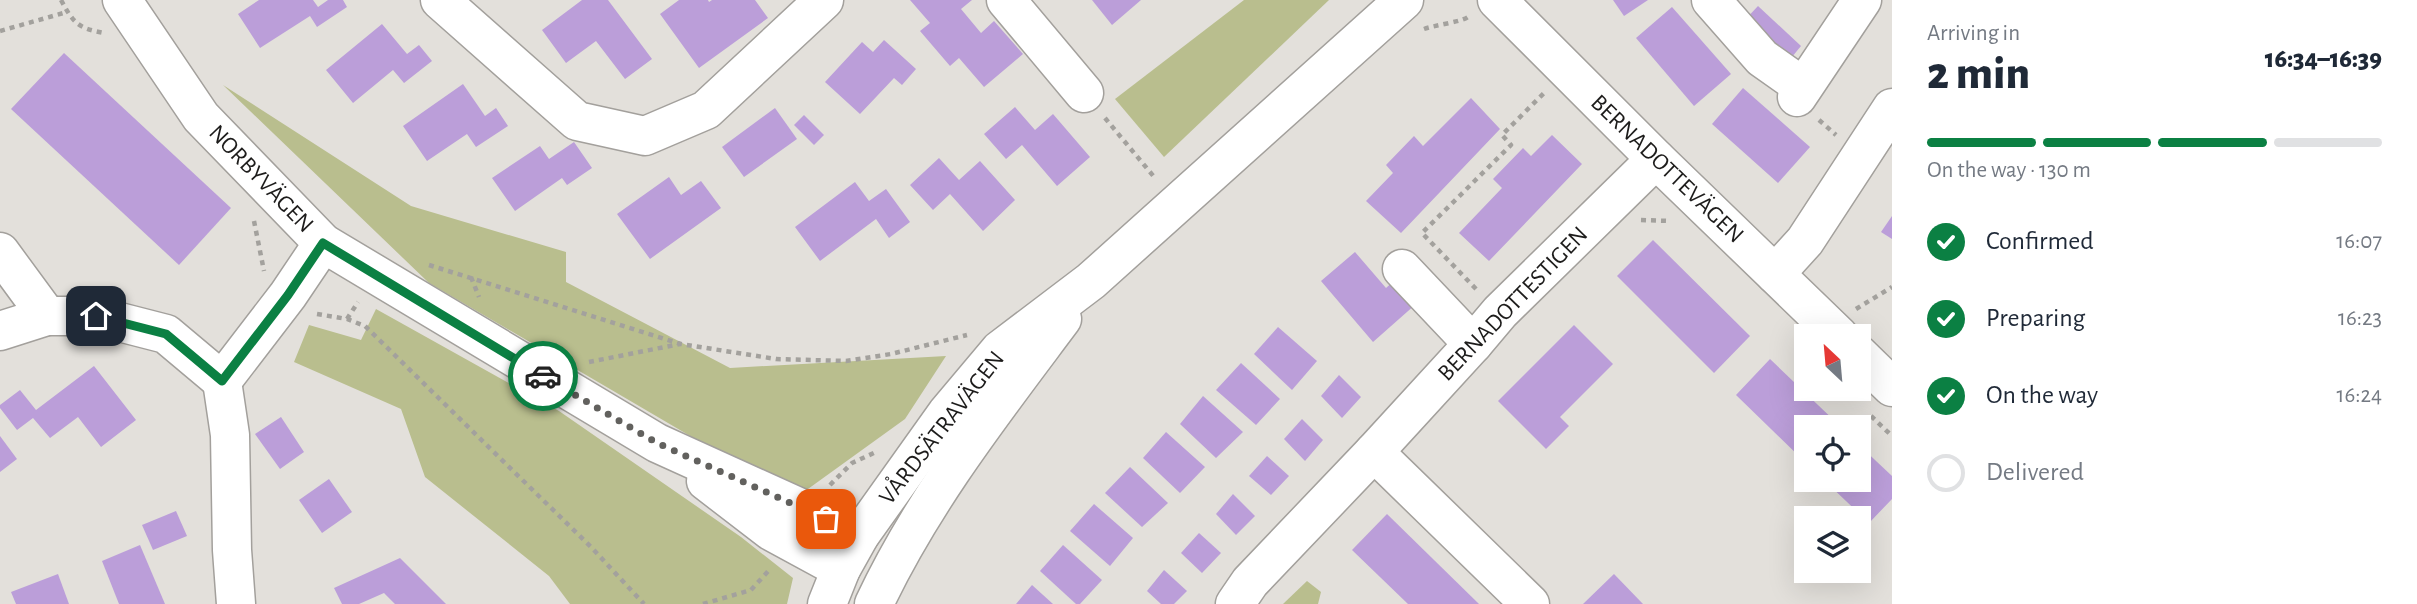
<!DOCTYPE html>
<html lang="en">
<head>
<meta charset="utf-8">
<style>
	body { margin:0; font-family:"Alegreya Sans",sans-serif; background:#f6f6f7; color:#1f2937; height:100vh; display:flex; flex-direction:column; font-size:26px; white-space:nowrap }
	* { box-sizing:border-box; margin:0 }
	p { font-size:23px; color:#747a83 }
	.icon { flex:none; width:38px; height:38px; fill:none; stroke:currentColor; stroke-width:2; stroke-linecap:round; stroke-linejoin:round }
	.map { position:relative; flex:1; overflow:hidden }
	.sheet { display:flex; flex-direction:column; background:#fff; width:525px }
	.sheet>* { flex:none }
	.needle { width:46px; rotate:334deg }
	.fabs { position:absolute; left:1794px; top:324px; display:grid; gap:14px }
	.fabs a { display:grid; place-items:center; width:77px; height:77px; border-radius:0px; background:#fff; box-shadow:0 7px 28px #0002; font-size:35px }
	.pin { position:absolute; display:grid; place-items:center; width:60px; height:60px; color:#fff; margin:-30px; border-radius:14px; box-shadow:0 4px 10px #0006 }
	.courier { position:absolute; display:grid; place-items:center; width:70px; height:70px; margin:-35px; border:5px solid #0b8043; border-radius:50%; background:#fff; color:#222; box-shadow:0 2px 9px #0007 }
	.head em { font-style:normal; font-weight:800 }
	.head div { display:flex; flex-direction:column-reverse }
	.head { display:flex; align-items:center; justify-content:space-between; height:119px; padding:0 35px }
	h1 { font-size:46px; font-weight:800; line-height:52px }
	.bar { display:grid; grid-template-columns:repeat(4,1fr); gap:10px 7px; align-content:center; height:84px; padding:0 35px }
	.bar i { height:9px; border-radius:5px; background:#e0e1e3 }
	.bar .selected { background:#0b8043 }
	.bar p { grid-column:span 4 }
	ol { padding:0 35px; list-style:none }
	li { display:flex; align-items:center; gap:21px; height:77px }
	li p { margin-inline-start:auto }
	li .icon { padding:7px; border-radius:50%; background:#0b8043; color:#fff; stroke-width:4 }
	li:last-child { color:#747a83 }
	li i { width:38px; height:38px; border:4px solid #e0e1e3; border-radius:50% }
	main { display:flex; flex:1; min-height:0 }
	.map>svg:first-child { display:block }
	.green { fill:#b9be8e }
	.building { fill:#bb9ed9 }
	.lines { fill:none; stroke-linecap:round; stroke-linejoin:round }
	.minor-casing { stroke:#a3a09c; stroke-width:41 }
	.major-casing { stroke:#a3a09c; stroke-width:41 }
	.path { stroke:#a3a19d; stroke-width:4.5; stroke-dasharray:5 5; stroke-linecap:butt }
	.minor { stroke:#fff; stroke-width:38 }
	.major { stroke:#fff; stroke-width:38 }
	.done { stroke:#62615e; stroke-width:7; stroke-dasharray:0 12.6 }
	.route { stroke:#0b8043; stroke-width:9 }
	.labels { text-anchor:middle; dominant-baseline:central; stroke-width:5; stroke-linejoin:round; paint-order:stroke }
	.street-label { font-size:24px; fill:#1d1c1b; stroke:#fff }
</style>
</head>
<body>
<main>
<div class="map">
<svg width="1892" height="604" viewBox="0 0 1892 604">
	<rect width="100%" height="100%" fill="#e3e0db"/>
	<g class="green">
		<polygon points="1244,0 1329,0 1164,157 1115,99"/>
		<polygon points="223,85 411,206 566,252 566,282 730,368 946,356 905,419 801,494 784,491 429,283"/>
		<polygon points="376,309 559,411 741,537 793,578 787,604 570,604 549,576 425,477 401,409 294,362 309,325 361,340"/>
		<polygon points="1307,581 1321,592 1318,604 1283,604"/>
	</g>
	<g class="building">
		<polygon points="259,0 313,0 318,7 328,0 343,0 347,7 317,27 310,16 260,48 238,14"/>
		<polygon points="582,0 608,0 652,59 625,79 596,41 566,63 542,30"/>
		<polygon points="679,0 708,0 709,2 712,0 755,0 768,18 699,68 660,14"/>
		<polygon points="910,0 972,0 961,9 981,33 994,21 1023,54 984,87 959,58 950,66 920,31 930,23"/>
		<polygon points="1092,0 1141,0 1112,25"/>
		<polygon points="1613,0 1648,0 1624,16"/>
		<polygon points="1758,6 1801,46 1787,63 1743,22"/>
		<polygon points="1672,7 1731,74 1694,106 1636,38"/>
		<polygon points="382,24 407,54 419,45 432,61 404,83 393,70 353,103 326,70"/>
		<polygon points="884,40 916,69 902,85 894,78 860,114 825,82 862,42 873,52"/>
		<polygon points="64,53 231,208 179,265 11,109"/>
		<polygon points="463,84 485,116 496,108 508,126 476,147 467,134 427,161 403,126"/>
		<polygon points="1743,88 1810,147 1778,183 1712,124"/>
		<polygon points="1471,98 1500,129 1401,233 1366,201 1393,173 1386,165 1414,136 1423,146"/>
		<polygon points="1015,107 1035,130 1053,114 1090,157 1057,186 1022,145 1006,159 984,134"/>
		<polygon points="775,108 797,139 744,177 722,147"/>
		<polygon points="804,115 824,135 814,145 794,125"/>
		<polygon points="1552,135 1582,164 1489,261 1459,233 1502,188 1493,179 1523,148 1531,156"/>
		<polygon points="574,142 592,168 567,185 562,178 515,211 492,178 540,146 549,159"/>
		<polygon points="939,158 959,180 980,161 1015,200 983,231 950,194 933,210 910,185"/>
		<polygon points="669,177 681,195 701,181 721,208 650,259 617,214"/>
		<polygon points="855,182 869,201 886,189 910,222 889,238 876,219 820,261 795,227"/>
		<polygon points="1892,216 1892,239 1881,232"/>
		<polygon points="1653,240 1750,336 1714,373 1617,276"/>
		<polygon points="1355,252 1386,288 1395,280 1416,304 1373,342 1321,281"/>
		<polygon points="1574,325 1613,364 1560,417 1569,426 1546,449 1498,401"/>
		<polygon points="1278,327 1317,361 1292,390 1254,354"/>
		<polygon points="1770,359 1841,427 1806,427 1806,463 1736,395"/>
		<polygon points="1241,363 1280,399 1256,425 1216,390"/>
		<polygon points="94,366 136,420 101,447 78,417 50,438 33,418 17,430 0,408 0,405 20,390 36,410"/>
		<polygon points="1339,375 1361,397 1342,418 1321,396"/>
		<polygon points="1203,396 1243,432 1216,458 1180,424"/>
		<polygon points="281,417 304,452 280,469 255,434"/>
		<polygon points="1302,419 1323,440 1305,461 1284,439"/>
		<polygon points="1166,432 1205,467 1180,493 1143,458"/>
		<polygon points="0,436 17,459 0,472"/>
		<polygon points="1858,444 1892,476 1892,499 1869,523 1824,480 1858,480"/>
		<polygon points="1267,456 1289,476 1271,495 1249,476"/>
		<polygon points="1130,467 1168,503 1142,527 1105,493"/>
		<polygon points="329,479 352,512 322,533 299,500"/>
		<polygon points="1233,494 1255,516 1236,535 1216,514"/>
		<polygon points="1094,504 1133,538 1110,566 1070,531"/>
		<polygon points="176,511 187,536 153,550 142,525"/>
		<polygon points="1387,514 1479,604 1408,604 1352,550"/>
		<polygon points="1199,533 1221,553 1202,573 1181,553"/>
		<polygon points="140,545 165,604 119,604 102,561"/>
		<polygon points="1063,545 1102,580 1080,604 1076,604 1040,571"/>
		<polygon points="400,558 446,604 395,604 384,593 359,604 342,604 334,588"/>
		<polygon points="1164,570 1187,591 1174,604 1161,604 1147,591"/>
		<polygon points="58,574 69,604 16,604 11,592"/>
		<polygon points="1614,574 1643,604 1583,604"/>
		<polygon points="1032,585 1053,604 1016,604"/>
	</g>
	<g class="lines">
		<defs>
			<g id="minor">
				<polyline points="122,0 201,117 323,243 657,443 860,535"/>
				<polyline points="440,0 577,121 645,136 706,110 824,0"/>
				<polyline points="1006,0 1084,93"/>
				<polyline points="1497,0 1656,159 1839,336"/>
				<polyline points="1711,0 1762,58 1803,87"/>
				<polyline points="1797,97 1862,0"/>
				<polyline points="0,252 47,316"/>
				<polyline points="1402,269 1473,344"/>
				<polyline points="1775,274 1805,241 1892,108"/>
				<polyline points="0,331 47,316 96,316 166,334 222,381 288,295 323,243"/>
				<polyline points="1858,354 1892,387"/>
				<polyline points="222,381 230,435 232,550 236,604"/>
				<polyline points="1374,452 1530,604"/>
				<polyline points="706,481 771,531 841,569"/>
				<polyline points="1235,604 1250,582 1374,452 1473,344 1500,312 1656,159"/>
			</g>
			<g id="major">
				<polyline points="827,604 841,569 860,535 947,413 1000,350 1091,281 1404,0"/>
				<path d="M874 604C923 500 994 410 1062 319"/>
			</g>
		</defs>
		<use href="#minor" class="minor-casing"/>
		<use href="#major" class="major-casing"/>
		<g class="path">
			<path d="M61 0C74 24 78 28 104 33"/>
			<path d="M1424 29C1435 25 1461 22 1468 17"/>
			<polyline points="0,31 67,12"/>
			<polyline points="1105,118 1155,178"/>
			<polyline points="1819,120 1836,135"/>
			<polyline points="1641,220 1670,221"/>
			<polyline points="254,221 264,271"/>
			<polyline points="429,265 681,344 776,359 846,361 891,354 967,335"/>
			<polyline points="471,277 479,297"/>
			<polyline points="1476,289 1422,233 1511,145 1502,135 1544,93"/>
			<polyline points="1856,309 1892,287"/>
			<polyline points="317,314 347,319 365,326 592,548 644,604"/>
			<polyline points="347,319 358,302"/>
			<polyline points="589,362 680,344"/>
			<polyline points="1871,416 1892,436"/>
			<polyline points="830,485 852,463 876,452"/>
			<polyline points="703,604 751,590 771,568"/>
		</g>
		<use href="#minor" class="minor"/>
		<use href="#major" class="major"/>
	</g>
	<g class="lines">
		<polyline class="done" points="543,376 657,443 826,519"/>
		<polyline class="route" points="96,316 166,334 222,381 288,295 323,243 543,376"/>
	</g>
	<g class="labels">
		<g class="street-label">
			<text transform="translate(1667 169) rotate(44)">BERNADOTTEVÄGEN</text>
			<text transform="translate(261 179) rotate(46)">NORBYVÄGEN</text>
			<text transform="translate(1513 304) rotate(-46)">BERNADOTTESTIGEN</text>
			<text transform="translate(942 428) rotate(-52)">VÅRDSÄTRAVÄGEN</text>
		</g>
	</g>
</svg>
<div class="fabs">
<a><svg class="needle" viewBox="-14 -14 28 28"><path d="M0-13l5 13h-10z" fill="#e53935"/><path d="M0 13l5-13h-10z" fill="#747a83"/></svg></a>
<a><svg class="icon" aria-label="locate" viewBox="0 0 24 24"><circle cx="12" cy="12" r="6"/><path d="M12 2v4M12 18v4M2 12h4M18 12h4"/></svg></a>
<a><svg class="icon" aria-label="layers" viewBox="0 0 24 24"><path d="M12 4l9 5-9 5-9-5zM3 14l9 5 9-5"/></svg></a>
</div>
<div class="pin" style="left:826px;top:519px;background:#ea580c"><svg class="icon" aria-label="bag" viewBox="0 0 24 24"><path d="M5 8h14l-1 12H6zM9 8a3 3 0 0 1 6 0"/></svg></div>
<div class="pin" style="left:96px;top:316px;background:#1f2937"><svg class="icon" aria-label="home" viewBox="0 0 24 24"><path d="M3 11l9-7 9 7M6 9v11h12V9"/></svg></div>
<div class="courier" style="left:543px;top:376px"><svg class="icon" aria-label="car" viewBox="0 0 24 24"><path d="M5 17H2v-5l4-1 3-4h7l3 4 3 1v5h-3M9 17h6M6 11h13"/><circle cx="7" cy="17" r="2"/><circle cx="17" cy="17" r="2"/></svg></div>
</div>
<section class="sheet">
<div class="head"><div><h1>2 min</h1><p>Arriving in</p></div><em>16:34–16:39</em></div>
<div class="bar"><i class="selected"></i><i class="selected"></i><i class="selected"></i><i></i><p>On the way · 130 m</p></div>
<ol>
<li><svg class="icon" aria-label="check" viewBox="0 0 24 24"><path d="M5 12l5 5 9-10"/></svg>Confirmed<p>16:07</p></li>
<li><svg class="icon" aria-label="check" viewBox="0 0 24 24"><path d="M5 12l5 5 9-10"/></svg>Preparing<p>16:23</p></li>
<li><svg class="icon" aria-label="check" viewBox="0 0 24 24"><path d="M5 12l5 5 9-10"/></svg>On the way<p>16:24</p></li>
<li><i></i>Delivered</li>
</ol>
</section>
</main>
</body>
</html>
